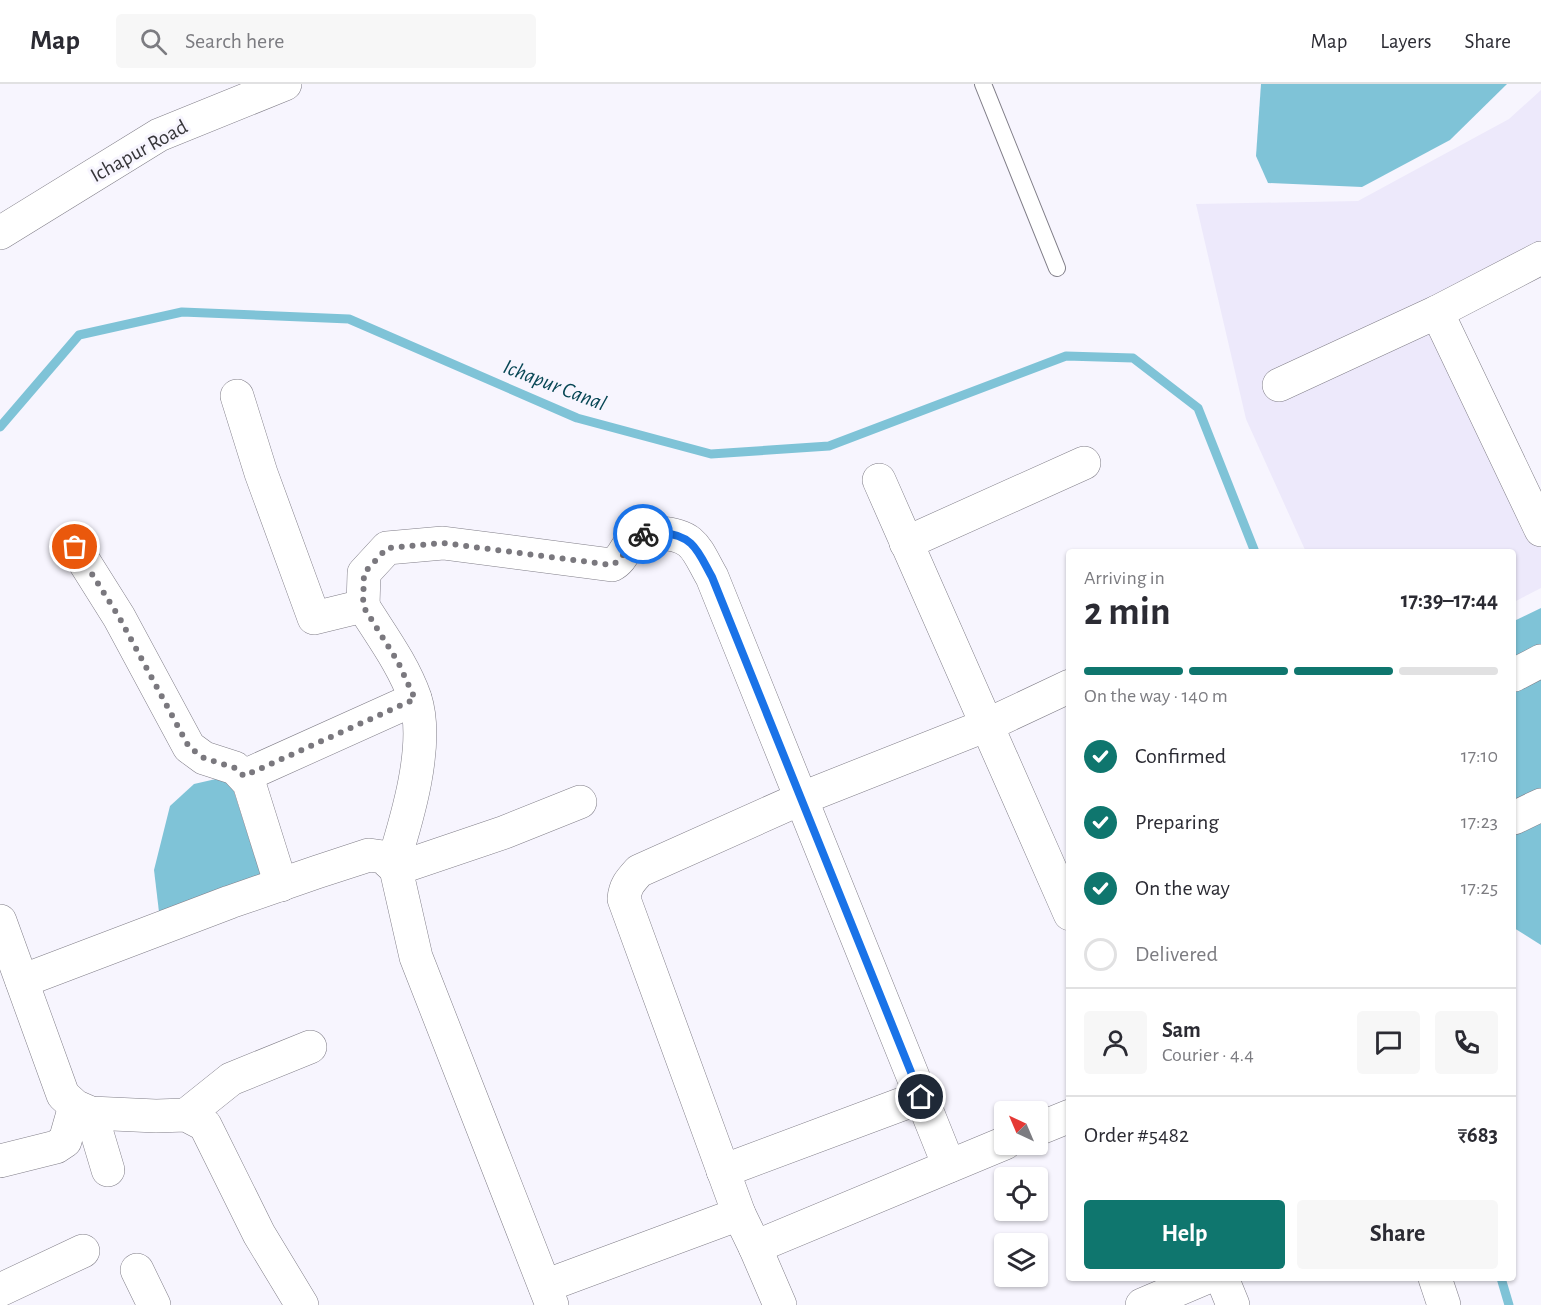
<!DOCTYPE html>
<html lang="en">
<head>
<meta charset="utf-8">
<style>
	body { margin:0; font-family:"Alegreya Sans",sans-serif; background:#f7f7f7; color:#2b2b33; height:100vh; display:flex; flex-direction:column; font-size:22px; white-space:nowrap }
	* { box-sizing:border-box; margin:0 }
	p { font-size:20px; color:#7c7c81 }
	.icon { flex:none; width:33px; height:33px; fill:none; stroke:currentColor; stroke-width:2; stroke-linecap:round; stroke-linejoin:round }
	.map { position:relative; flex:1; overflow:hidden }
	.panel { position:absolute; left:1066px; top:465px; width:450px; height:732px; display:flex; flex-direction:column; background:#fff; border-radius:6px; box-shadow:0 2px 4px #0004 }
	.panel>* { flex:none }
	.needle { width:39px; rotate:316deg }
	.buttons { position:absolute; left:994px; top:1017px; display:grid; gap:12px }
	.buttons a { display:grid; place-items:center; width:54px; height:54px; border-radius:6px; background:#fff; box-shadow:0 2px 4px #0004; font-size:30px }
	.pin { position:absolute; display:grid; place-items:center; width:51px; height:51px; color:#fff; margin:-26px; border:3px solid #fff; border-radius:50%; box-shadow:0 2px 6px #0007 }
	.courier { position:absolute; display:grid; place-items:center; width:60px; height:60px; margin:-30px; border:4px solid #1a73e8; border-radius:50%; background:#fff; color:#222; box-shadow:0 2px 8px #0007 }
	.head em { font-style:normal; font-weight:700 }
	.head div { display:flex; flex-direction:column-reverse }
	.head { display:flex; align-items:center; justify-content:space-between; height:102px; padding:0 18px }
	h1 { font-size:39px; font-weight:700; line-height:45px }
	.bar { display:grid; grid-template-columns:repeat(4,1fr); gap:9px 6px; align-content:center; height:72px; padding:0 18px }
	.bar i { height:8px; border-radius:4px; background:#e1e1e2 }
	.bar .selected { background:#0f766e }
	.bar p { grid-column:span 4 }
	.line { display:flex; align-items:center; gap:15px; padding:0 18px; border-top:2px solid #e1e1e2 }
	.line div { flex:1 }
	.round { display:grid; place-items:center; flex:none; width:63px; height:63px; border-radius:6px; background:#f7f7f7 }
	ol { padding:0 18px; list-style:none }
	li { display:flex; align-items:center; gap:18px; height:66px }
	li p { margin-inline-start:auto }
	li .icon { padding:6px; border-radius:50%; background:#0f766e; color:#fff; stroke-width:4 }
	li:last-child { color:#7c7c81 }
	li i { width:33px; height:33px; border:3px solid #e1e1e2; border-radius:50% }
	.cta { display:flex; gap:12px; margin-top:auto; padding:12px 18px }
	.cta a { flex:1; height:69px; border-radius:6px; background:#0f766e; color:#fff; font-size:24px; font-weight:700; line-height:69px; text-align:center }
	.cta a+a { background:#f7f7f7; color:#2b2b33 }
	header { display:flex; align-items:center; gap:36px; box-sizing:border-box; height:84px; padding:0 30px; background:#fff; border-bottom:2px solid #e1e1e2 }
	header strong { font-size:28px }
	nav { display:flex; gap:33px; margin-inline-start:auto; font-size:21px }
	.search { width:420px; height:54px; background:#f7f7f7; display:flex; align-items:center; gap:15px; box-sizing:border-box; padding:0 21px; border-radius:6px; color:#7c7c81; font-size:22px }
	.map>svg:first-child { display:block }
	.built { fill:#ede9fb }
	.water { fill:#7fc3d7 }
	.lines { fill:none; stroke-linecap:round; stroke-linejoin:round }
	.stream { stroke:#7fc3d7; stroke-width:9 }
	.lane-casing { stroke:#807e88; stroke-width:18 }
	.street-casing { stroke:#807e88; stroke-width:34 }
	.secondary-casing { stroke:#807e88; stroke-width:34 }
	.lane { stroke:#fff; stroke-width:16 }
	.street { stroke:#fff; stroke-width:33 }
	.secondary { stroke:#fff; stroke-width:33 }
	.done { stroke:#7a787e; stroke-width:6; stroke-dasharray:0 10.8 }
	.route { stroke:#1a73e8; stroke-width:8 }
	.labels { text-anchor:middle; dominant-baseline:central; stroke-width:6; stroke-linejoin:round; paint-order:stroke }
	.street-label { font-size:21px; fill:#363539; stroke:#f7f5fe }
	.water-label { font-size:22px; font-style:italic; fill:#084755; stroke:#f7f5fe }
</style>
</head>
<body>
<header>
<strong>Map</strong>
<div class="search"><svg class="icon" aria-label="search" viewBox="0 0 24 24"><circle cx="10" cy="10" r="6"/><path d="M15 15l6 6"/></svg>Search here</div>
<nav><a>Map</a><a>Layers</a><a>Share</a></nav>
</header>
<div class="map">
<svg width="1541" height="1221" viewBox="0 0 1541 1221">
	<rect width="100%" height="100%" fill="#f7f5fe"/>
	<polygon class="built" points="1541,6 1541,165 1427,226 1541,463 1541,504 1514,518 1514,468 1306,468 1246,335 1196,120 1358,117 1509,35"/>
	<g class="water">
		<polygon points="1261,0 1507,0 1450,56 1362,103 1268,99 1256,72"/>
		<polygon points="1541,524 1541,861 1514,844 1514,537"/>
		<polygon points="229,692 261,792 159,828 154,786 170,722 194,700"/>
	</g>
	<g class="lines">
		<g class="stream">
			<polyline points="0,343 79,251 182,228 349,235 577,334 711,370 829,362 1066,272 1133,274 1198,324 1255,468"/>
			<polyline points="1501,1194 1509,1221"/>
		</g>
		<defs>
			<polyline id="lane" points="983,0 1057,184"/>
			<g id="street">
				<polyline points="1437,228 1541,446"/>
				<polyline points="1279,301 1437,228 1541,174"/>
				<path d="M237 312 261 389 314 534 363 522 364 489 387 464 443 459 612 481C624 475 626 460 636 453 643 449 651 449 659 449 695 451 696 465 712 493L949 1082"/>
				<polyline points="879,396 1070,830"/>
				<polyline points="906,459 1084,379"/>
				<polyline points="75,463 119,533 189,663 204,674 235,684 249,699 281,801"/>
				<path d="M363 522C381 551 403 580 415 614 430 660 407 735 393 780"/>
				<polyline points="1514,591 1541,577"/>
				<polyline points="244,692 415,615"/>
				<polyline points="1514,734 1541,721"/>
				<polyline points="396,785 505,748 580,718"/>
				<polyline points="0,837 63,1011 75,1022 91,1029 156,1032 186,1031 205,1041 259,1150 302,1221"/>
				<polyline points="22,897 230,818 317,788 369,771 383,773 396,785 416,873 552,1221"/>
				<polyline points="91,1029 108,1086"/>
				<polyline points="186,1031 231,995 310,963"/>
				<polyline points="1038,1045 1070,1032"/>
				<polyline points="0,1077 56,1063 65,1057 75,1022"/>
				<polyline points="723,1087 921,1013"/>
				<path d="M739 1130 624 815C625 802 630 797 639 787L800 715 987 641 1070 602"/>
				<polyline points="755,1163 780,1221"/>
				<polyline points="137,1186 154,1221"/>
				<polyline points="1222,1194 1233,1221"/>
				<polyline points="1435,1194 1444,1221"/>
				<polyline points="545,1202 739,1130 755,1163 1005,1059"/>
				<polyline points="0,1206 83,1167"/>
				<polyline points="1142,1221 1205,1194"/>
			</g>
			<polyline id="secondary" points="0,149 159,51 285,0"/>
		</defs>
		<use href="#lane" class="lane-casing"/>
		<use href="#street" class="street-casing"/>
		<use href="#secondary" class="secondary-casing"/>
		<use href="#lane" class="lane"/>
		<use href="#street" class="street"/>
		<use href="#secondary" class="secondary"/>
	</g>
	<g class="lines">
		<path class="done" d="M75 463 119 533 189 663 204 674 235 684 244 692 415 615 398 578 363 522 364 489 387 464 443 459 612 481C626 474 628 456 643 450"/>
		<path class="route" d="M643 450C650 449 656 449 662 449 694 451 698 468 712 493L921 1013"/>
	</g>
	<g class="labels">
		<g class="street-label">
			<text transform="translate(139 67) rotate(-29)">Ichapur Road</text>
		</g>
		<g class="water-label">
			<text transform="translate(555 301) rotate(21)">Ichapur Canal</text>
		</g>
	</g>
</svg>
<div class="buttons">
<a><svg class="needle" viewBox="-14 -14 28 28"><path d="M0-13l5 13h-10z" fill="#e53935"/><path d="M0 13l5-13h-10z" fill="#7c7c81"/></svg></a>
<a><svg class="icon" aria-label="locate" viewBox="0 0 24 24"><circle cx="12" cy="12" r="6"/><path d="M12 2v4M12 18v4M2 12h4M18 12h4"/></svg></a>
<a><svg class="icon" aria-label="layers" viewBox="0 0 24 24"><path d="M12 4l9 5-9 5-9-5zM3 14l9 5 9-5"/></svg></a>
</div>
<div class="pin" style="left:75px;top:463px;background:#ea580c"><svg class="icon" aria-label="bag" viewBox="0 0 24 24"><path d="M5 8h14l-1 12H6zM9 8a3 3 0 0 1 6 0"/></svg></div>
<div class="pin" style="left:921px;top:1013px;background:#1f2937"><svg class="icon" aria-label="home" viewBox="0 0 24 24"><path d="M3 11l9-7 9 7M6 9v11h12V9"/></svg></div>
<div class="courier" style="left:643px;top:450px"><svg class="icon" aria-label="bike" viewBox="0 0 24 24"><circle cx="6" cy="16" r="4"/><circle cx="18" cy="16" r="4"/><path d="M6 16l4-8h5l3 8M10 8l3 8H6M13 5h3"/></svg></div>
<section class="panel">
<div class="head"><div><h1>2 min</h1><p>Arriving in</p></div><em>17:39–17:44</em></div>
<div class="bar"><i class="selected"></i><i class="selected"></i><i class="selected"></i><i></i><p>On the way · 140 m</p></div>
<ol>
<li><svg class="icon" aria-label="check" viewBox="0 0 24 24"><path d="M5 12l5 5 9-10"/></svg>Confirmed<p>17:10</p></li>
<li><svg class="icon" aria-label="check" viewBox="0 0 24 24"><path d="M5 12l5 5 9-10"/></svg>Preparing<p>17:23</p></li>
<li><svg class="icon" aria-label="check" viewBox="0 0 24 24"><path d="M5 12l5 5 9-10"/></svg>On the way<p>17:25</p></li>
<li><i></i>Delivered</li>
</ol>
<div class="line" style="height:108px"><a class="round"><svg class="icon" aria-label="person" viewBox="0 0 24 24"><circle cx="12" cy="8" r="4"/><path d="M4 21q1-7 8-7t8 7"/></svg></a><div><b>Sam</b><p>Courier · 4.4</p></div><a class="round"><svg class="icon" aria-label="chat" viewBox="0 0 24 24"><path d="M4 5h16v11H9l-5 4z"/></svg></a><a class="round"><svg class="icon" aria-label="phone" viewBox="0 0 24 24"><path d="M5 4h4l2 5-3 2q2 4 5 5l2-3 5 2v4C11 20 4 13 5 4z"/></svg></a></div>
<div class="line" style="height:78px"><div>Order #5482</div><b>₹683</b></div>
<div class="cta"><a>Help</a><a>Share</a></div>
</section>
</div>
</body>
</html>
